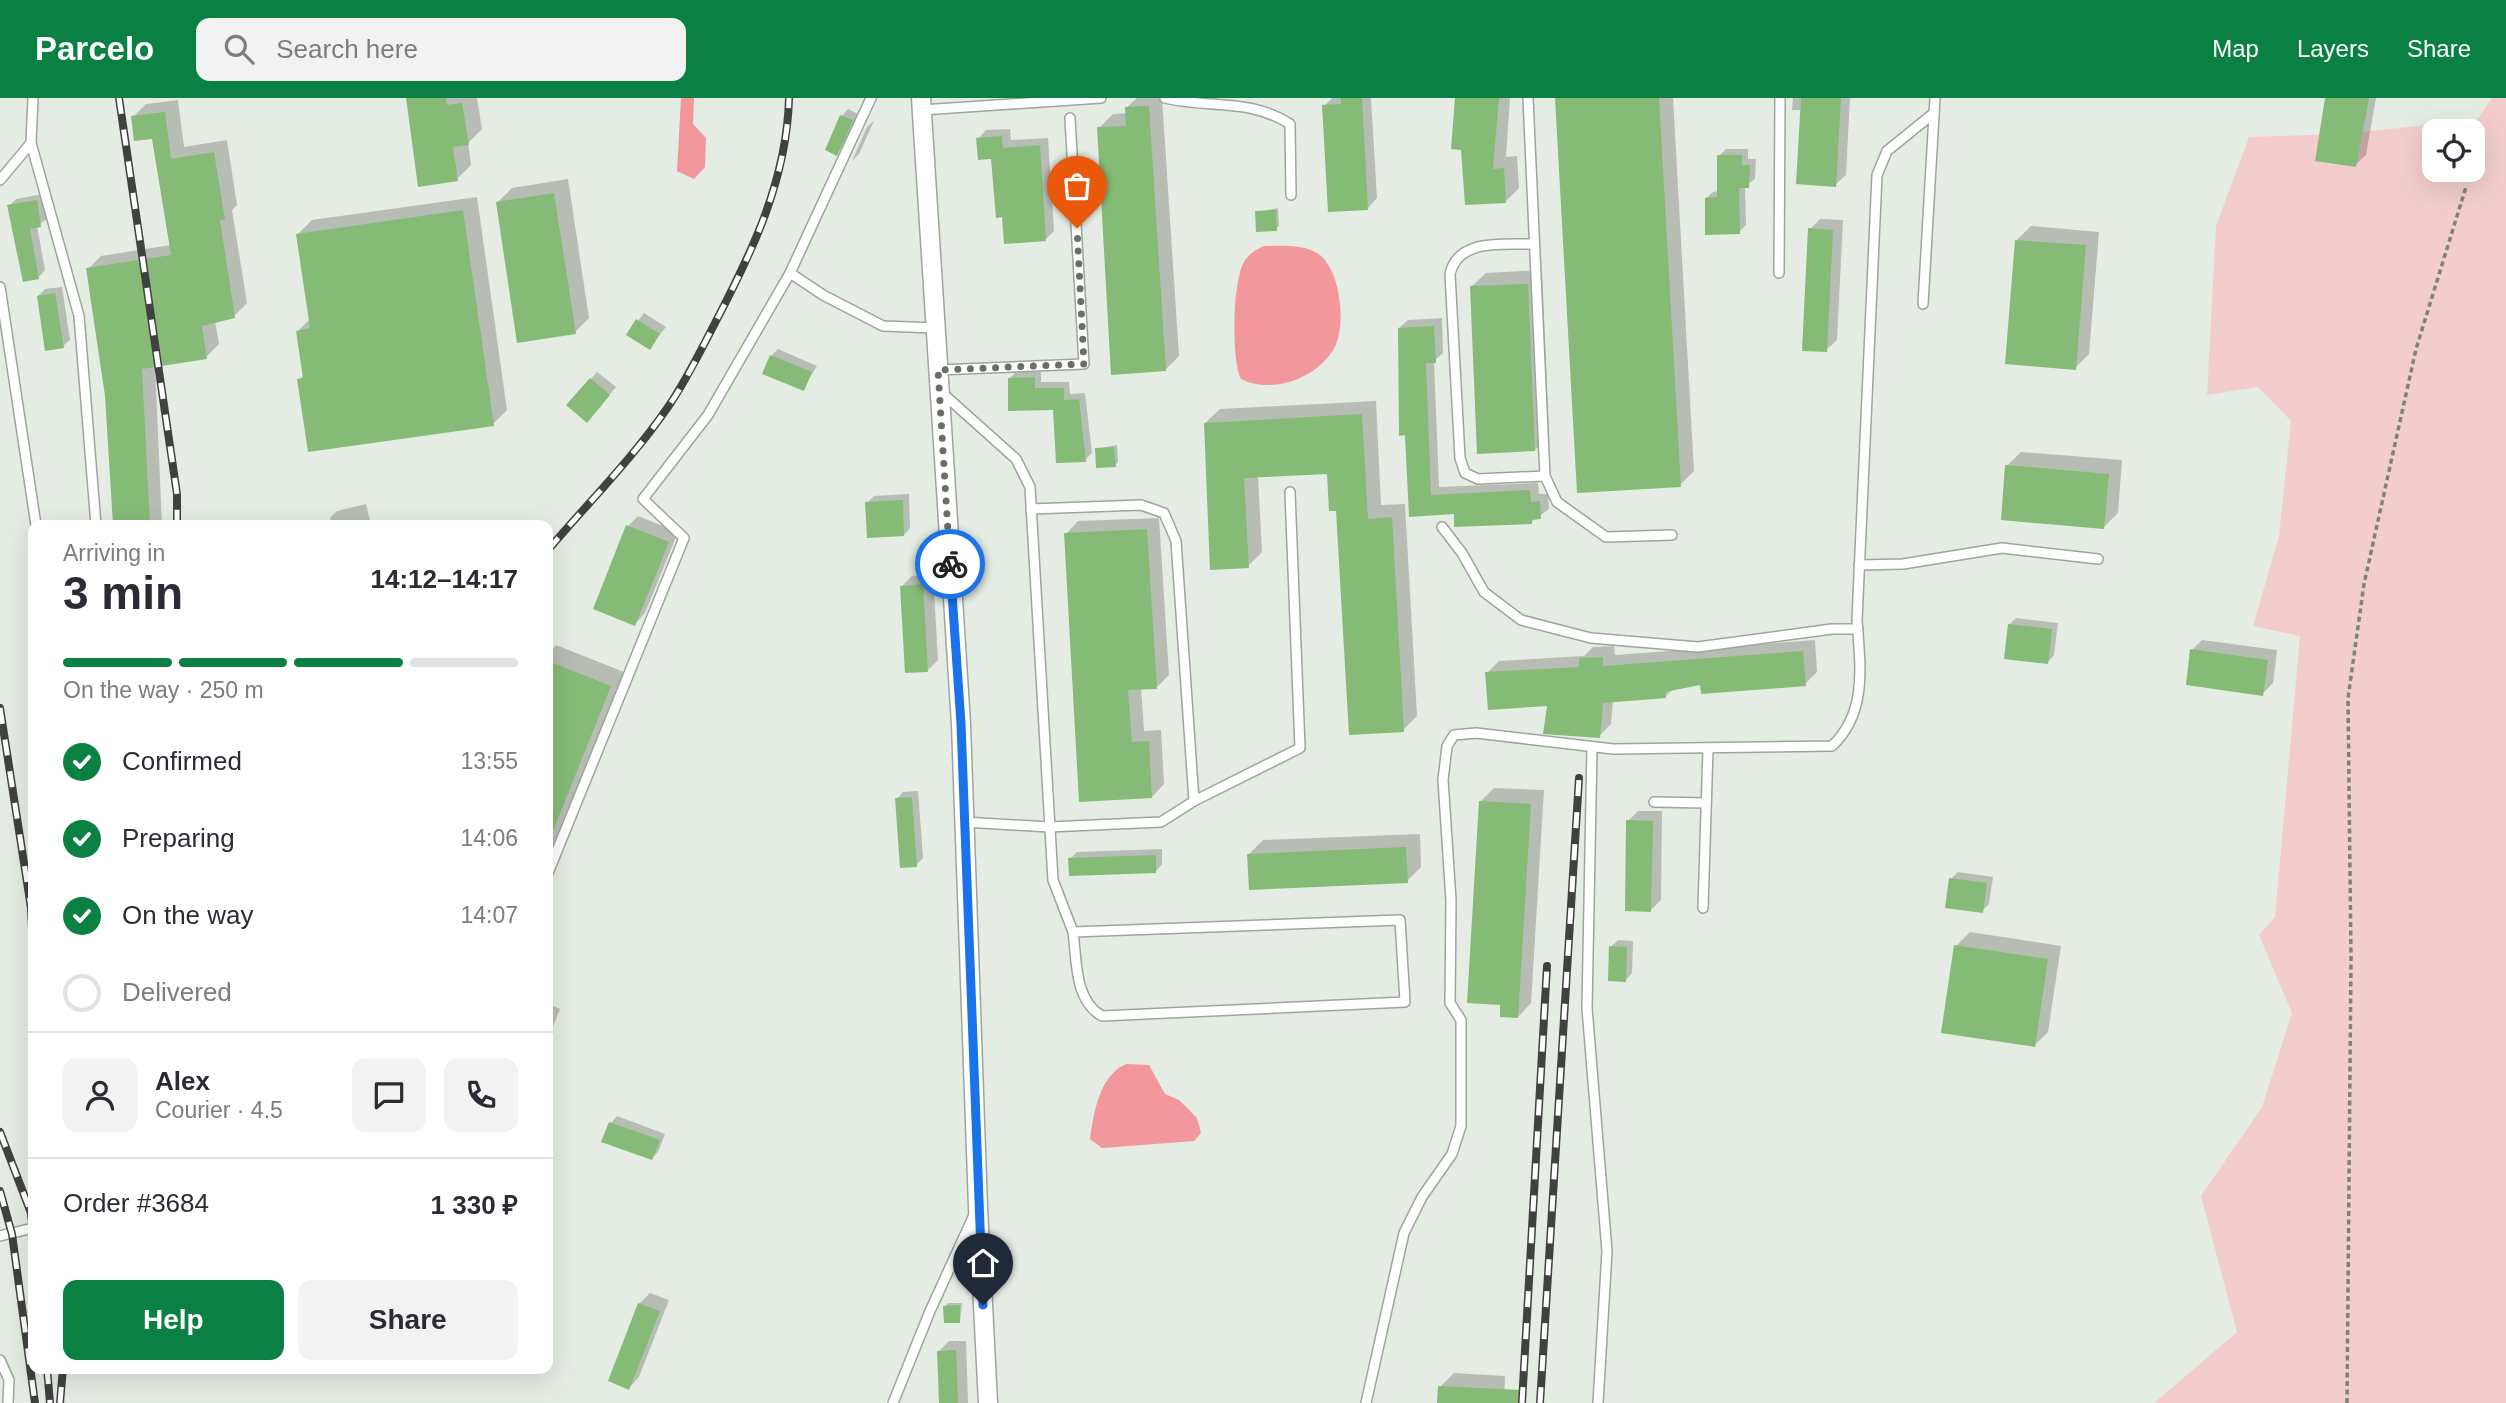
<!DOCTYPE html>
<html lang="en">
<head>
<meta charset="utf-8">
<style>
	body { margin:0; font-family:Helvetica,sans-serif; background:#f2f2f3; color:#2b2b33; height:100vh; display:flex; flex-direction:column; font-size:26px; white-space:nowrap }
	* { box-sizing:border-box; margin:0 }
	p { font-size:23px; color:#7c7c81 }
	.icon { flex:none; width:38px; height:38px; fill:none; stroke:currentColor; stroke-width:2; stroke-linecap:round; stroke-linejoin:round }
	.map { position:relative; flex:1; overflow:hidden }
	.drawer { position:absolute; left:28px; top:422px; width:525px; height:854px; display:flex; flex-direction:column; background:#fff; border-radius:14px; box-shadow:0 7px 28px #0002 }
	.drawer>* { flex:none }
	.buttons { position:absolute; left:2422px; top:21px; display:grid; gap:14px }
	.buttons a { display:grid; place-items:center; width:63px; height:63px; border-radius:14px; background:#fff; box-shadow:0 7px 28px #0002; font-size:35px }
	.pin { position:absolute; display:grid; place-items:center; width:60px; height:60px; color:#fff; margin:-72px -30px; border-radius:50% 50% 50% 0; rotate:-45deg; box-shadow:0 0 7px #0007 }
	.pin .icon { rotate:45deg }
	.courier { position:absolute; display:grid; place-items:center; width:70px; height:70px; margin:-35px; border:5px solid #1a73e8; border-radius:50%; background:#fff; color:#222; box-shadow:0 2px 9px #0007 }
	.headline em { font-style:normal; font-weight:600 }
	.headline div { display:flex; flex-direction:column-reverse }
	.headline { display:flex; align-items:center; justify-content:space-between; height:119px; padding:0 35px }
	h1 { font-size:46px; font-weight:600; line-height:52px }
	.bar { display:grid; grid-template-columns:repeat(4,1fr); gap:10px 7px; align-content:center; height:84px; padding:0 35px }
	.bar i { height:9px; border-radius:5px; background:#e1e1e2 }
	.bar .current { background:#0b8043 }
	.bar p { grid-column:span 4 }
	.line { display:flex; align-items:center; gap:18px; padding:0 35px; border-top:2px solid #e1e1e2 }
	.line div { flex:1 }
	.round { display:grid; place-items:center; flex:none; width:74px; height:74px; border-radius:14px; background:#f2f2f3 }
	ol { padding:0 35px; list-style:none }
	li { display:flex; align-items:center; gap:21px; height:77px }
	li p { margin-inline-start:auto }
	li .icon { padding:7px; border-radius:50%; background:#0b8043; color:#fff; stroke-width:4 }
	li:last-child { color:#7c7c81 }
	li i { width:38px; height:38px; border:4px solid #e1e1e2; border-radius:50% }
	.button { display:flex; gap:14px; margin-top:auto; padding:14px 35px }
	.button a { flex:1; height:80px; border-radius:14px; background:#0b8043; color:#fff; font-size:28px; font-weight:600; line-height:80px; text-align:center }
	.button a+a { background:#f2f2f3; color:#2b2b33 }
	header { display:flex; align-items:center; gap:42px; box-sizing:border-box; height:98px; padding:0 35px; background:#0b8043; color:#fff }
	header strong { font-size:33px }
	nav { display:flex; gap:38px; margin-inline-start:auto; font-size:24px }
	.search { width:490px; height:63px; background:#f2f2f3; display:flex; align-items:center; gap:18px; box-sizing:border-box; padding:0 24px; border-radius:14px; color:#7c7c81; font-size:26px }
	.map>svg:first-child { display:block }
	.green { fill:#f3cdce; fill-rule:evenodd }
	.forest { fill:#f1969b }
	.water { fill:#f2979c }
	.shadow { fill:#0003 }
	.building { fill:#85bb77 }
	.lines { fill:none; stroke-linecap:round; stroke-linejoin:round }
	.lane-casing { stroke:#9ea59c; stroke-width:12 }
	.street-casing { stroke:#9ea59c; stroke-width:21 }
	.path { stroke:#7e827d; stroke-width:3.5; stroke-dasharray:5 3.5; stroke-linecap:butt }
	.lane { stroke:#fff; stroke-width:9 }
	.street { stroke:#fff; stroke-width:18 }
	.rail-casing { stroke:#40423f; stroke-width:8 }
	.rail { stroke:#fff; stroke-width:5; stroke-dasharray:16; stroke-linecap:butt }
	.done { stroke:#6a6d68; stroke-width:7; stroke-dasharray:0 12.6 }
	.route { stroke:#1a73e8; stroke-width:9 }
</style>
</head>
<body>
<header>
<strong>Parcelo</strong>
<div class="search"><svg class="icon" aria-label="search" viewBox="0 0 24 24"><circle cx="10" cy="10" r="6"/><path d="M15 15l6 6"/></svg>Search here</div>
<nav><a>Map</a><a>Layers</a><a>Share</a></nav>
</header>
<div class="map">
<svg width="2506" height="1305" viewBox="0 0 2506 1305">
	<rect width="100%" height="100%" fill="#e5ece3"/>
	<path class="green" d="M2492 0H2506V1305H2154L2237 1234 2201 1098 2262 1009 2292 915 2259 837 2275 819 2300 538 2253 528 2279 438 2291 323 2258 289 2207 297 2216 128 2249 39 2341 36 2477 22ZM2434 33H2473V72H2434Z"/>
	<polygon class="forest" points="681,0 694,0 693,26 706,40 705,69 694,81 677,73"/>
	<g class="water">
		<path d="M1264 148C1280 148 1302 146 1317 155 1341 169 1348 232 1332 254 1313 282 1270 296 1241 281 1231 262 1233 185 1243 166 1247 157 1255 152 1264 148Z"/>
		<path d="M1126 966 1149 967 1165 996 1179 1002 1197 1020 1201 1035 1194 1043 1102 1050 1090 1041C1094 1014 1099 978 1126 966Z"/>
	</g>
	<g class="shadow">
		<polygon points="407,0 477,0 482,31 468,45 471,67 457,81"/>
		<polygon points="1137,0 1162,0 1179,258 1165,272 1099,30 1113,16 1128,15 1127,9"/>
		<polygon points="1332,0 1371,0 1377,100 1368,110 1324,8"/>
		<polygon points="1456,0 1510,0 1506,59 1517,58 1519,90 1506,103"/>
		<polygon points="1556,0 1673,0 1694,373 1680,387"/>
		<polygon points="1793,0 1850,0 1846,77 1835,87 1802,12 1792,12"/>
		<polygon points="2327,0 2376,0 2366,57 2355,67"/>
		<polygon points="178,2 184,49 227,42 237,107 232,112 247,205 234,218 215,223 219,246 206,259 155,267 162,427 115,427 107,298 88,171 101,158 171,147 154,39 133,19 146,6"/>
		<polygon points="848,11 858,16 843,49 836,55 827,51 842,18"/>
		<polygon points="874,23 859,56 852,63 867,29"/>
		<polygon points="1010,31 1011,42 1048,40 1054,133 1046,141 1004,117 993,59 978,41 986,32"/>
		<polygon points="1726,51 1748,51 1748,61 1756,61 1755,81 1745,88 1746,127 1739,134 1706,100 1713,94 1719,93 1719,58"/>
		<polygon points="568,81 589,220 575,234 498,104 512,90"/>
		<polygon points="43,96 47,121 37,128 45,172 39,179 9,108 16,101"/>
		<polygon points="477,99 507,312 493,326 299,282 304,277 298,233 310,221 298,136 312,122"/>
		<polygon points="1278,110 1279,128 1276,131 1257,114"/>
		<polygon points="1820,121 1843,122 1837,242 1826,252 1810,131"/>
		<polygon points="2031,128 2099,134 2089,256 2075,270 2017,142"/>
		<polygon points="1542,172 1549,338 1535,352 1471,189 1486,175"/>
		<polygon points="62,189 70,242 63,248 38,198 45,191"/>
		<polygon points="644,215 666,229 649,250 628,236"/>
		<polygon points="1442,220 1443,255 1434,263 1439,389 1538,385 1539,396 1548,396 1549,411 1531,424 1455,414 1410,417 1399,230 1408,222"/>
		<polygon points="778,251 817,268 803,291 771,258"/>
		<polygon points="1041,273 1041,284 1069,284 1070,296 1085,295 1092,355 1085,362 1055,310 1010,280 1016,274"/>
		<polygon points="597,274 616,289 593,316 591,281"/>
		<polygon points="1376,303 1381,407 1405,406 1417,618 1403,632 1329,374 1258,378 1262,454 1248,468 1205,325 1220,311"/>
		<polygon points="1117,347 1118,364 1115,367 1096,351"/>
		<polygon points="2021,354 2122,362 2118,415 2104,429 2007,368"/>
		<polygon points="909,396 910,430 904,437 867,405 874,398"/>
		<polygon points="366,406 371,427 332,427 330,420 337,413"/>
		<polygon points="638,418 678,434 645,515 635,526 628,428"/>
		<polygon points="1159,420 1169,577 1157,589 1141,590 1144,633 1161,632 1164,686 1152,699 1080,702 1066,436 1078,423"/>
		<polygon points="933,476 938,562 928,572 902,488 912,478"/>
		<polygon points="2016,520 2058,525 2054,557 2048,564 2009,527"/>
		<polygon points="1815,542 1817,574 1805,586 1702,585 1673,591 1665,599 1613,602 1611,626 1599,638 1549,606 1487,575 1499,563 1584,558 1593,549 1614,548 1615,557"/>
		<polygon points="2202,542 2277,552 2273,585 2262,596 2192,552"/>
		<polygon points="556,547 624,574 548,763 548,556"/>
		<polygon points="1494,690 1544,692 1531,905 1518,919 1502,905 1480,704"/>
		<polygon points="918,693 923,760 916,767 897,701 903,694"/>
		<polygon points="1638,713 1662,713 1661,802 1651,812 1628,723"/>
		<polygon points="1420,736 1421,769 1407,783 1249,756 1263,742"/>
		<polygon points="1162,751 1162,766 1156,773 1070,761 1077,754"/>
		<polygon points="1958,774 1993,779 1989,806 1982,813 1951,781"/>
		<polygon points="1970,834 2061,848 2048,934 2034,948 1956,848"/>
		<polygon points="1618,842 1633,843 1632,875 1626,882 1611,849"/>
		<polygon points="548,906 560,911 548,941"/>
		<polygon points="617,1018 665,1036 658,1054 652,1060 604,1043 611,1025"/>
		<polygon points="650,1195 669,1202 639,1279 629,1290 639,1206"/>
		<polygon points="948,1205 962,1205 960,1223 945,1208"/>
		<polygon points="949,1243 966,1243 968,1305 940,1305 938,1254"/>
		<polygon points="1454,1275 1505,1278 1504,1305 1439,1305 1440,1289"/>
	</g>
	<g class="building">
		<polygon points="406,0 446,0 447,7 462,5 469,47 453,49 458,83 418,89"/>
		<polygon points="1341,0 1362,0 1368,112 1328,114 1322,7 1341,6"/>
		<polygon points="1455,0 1499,0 1493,71 1504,70 1506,105 1465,107 1461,52 1451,51"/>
		<polygon points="1555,0 1659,0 1681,389 1577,395"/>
		<polygon points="1801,0 1841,0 1836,89 1796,86"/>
		<polygon points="2325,0 2369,0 2356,69 2315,63"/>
		<polygon points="1149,8 1166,273 1111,277 1097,29 1126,28 1125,9"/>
		<polygon points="165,14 171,61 214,54 225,122 220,122 235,220 202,228 207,261 142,271 150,427 113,427 105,298 86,170 171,157 152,41 134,43 131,18"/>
		<polygon points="840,17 853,22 837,58 825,52"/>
		<polygon points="1002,38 1003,50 1040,47 1046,143 1004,146 1002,119 996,120 991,61 978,62 976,40"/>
		<polygon points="1717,57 1742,57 1742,67 1750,67 1749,90 1739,90 1740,136 1705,137 1705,100 1717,99"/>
		<polygon points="554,95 576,236 517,245 496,104"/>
		<polygon points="37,102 41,129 30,131 39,181 23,184 7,107"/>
		<polygon points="463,112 494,328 308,354 297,281 303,280 296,233 310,230 296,136"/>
		<polygon points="1276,112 1277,133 1256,134 1255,113"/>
		<polygon points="1808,130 1833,132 1827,254 1802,253"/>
		<polygon points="2015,142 2086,147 2076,272 2005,266"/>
		<polygon points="1528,186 1535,353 1477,356 1470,188"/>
		<polygon points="55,195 64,250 45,253 37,198"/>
		<polygon points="636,221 660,236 650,252 626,237"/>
		<polygon points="1434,228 1436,265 1426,265 1431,397 1530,392 1531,404 1540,403 1541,421 1532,422 1532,426 1454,429 1454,416 1409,419 1405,337 1399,338 1398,230"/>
		<polygon points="770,257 812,274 804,293 762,276"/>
		<polygon points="1035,279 1035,290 1064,290 1064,302 1079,301 1086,364 1056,365 1053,312 1008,313 1008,280"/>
		<polygon points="590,280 610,297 587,325 566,307"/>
		<polygon points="1362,316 1368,421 1392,419 1404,634 1349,637 1336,413 1329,413 1327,376 1244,380 1249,470 1210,472 1204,325"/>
		<polygon points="1114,349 1116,369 1096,370 1095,350"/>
		<polygon points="2005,367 2109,376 2104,431 2001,422"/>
		<polygon points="903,402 904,438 867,440 865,404"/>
		<polygon points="626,427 669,444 635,528 593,511"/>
		<polygon points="1147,431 1157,591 1128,592 1132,644 1149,643 1152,700 1079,704 1064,435"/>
		<polygon points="923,486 928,574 905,575 900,488"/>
		<polygon points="2008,526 2052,531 2048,566 2004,561"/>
		<polygon points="2190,551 2268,562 2263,598 2186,587"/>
		<polygon points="1803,553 1806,588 1701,596 1700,587 1665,594 1666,600 1603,605 1600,640 1543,636 1547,608 1488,612 1485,574 1579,569 1579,560 1603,559 1603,568"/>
		<polygon points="548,563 611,588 549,743 548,743"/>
		<polygon points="912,699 917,769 900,770 895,700"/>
		<polygon points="1479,703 1531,706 1518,920 1500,919 1500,907 1467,905"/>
		<polygon points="1626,722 1653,723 1651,814 1625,813"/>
		<polygon points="1406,749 1408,785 1249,792 1247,756"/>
		<polygon points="1156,757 1156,775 1069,778 1068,760"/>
		<polygon points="1949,780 1987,785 1983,815 1945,810"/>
		<polygon points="1954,847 2048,861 2035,949 1941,935"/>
		<polygon points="1609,848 1627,849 1626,884 1608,883"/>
		<polygon points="609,1024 660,1042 652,1062 601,1044"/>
		<polygon points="638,1205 660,1213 629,1292 608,1283"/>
		<polygon points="960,1207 960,1225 944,1225 943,1208"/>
		<polygon points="956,1252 958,1305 939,1305 937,1253"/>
		<polygon points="1438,1288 1520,1292 1520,1305 1437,1305"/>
	</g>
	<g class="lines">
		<defs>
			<g id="lane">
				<polyline points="33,0 31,45 79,218 96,427"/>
				<path d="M1165 0C1213 11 1249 0 1290 26L1291 97"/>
				<polyline points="1528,0 1545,378 1557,404 1606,439 1672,437"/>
				<polyline points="922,12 1101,0"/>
				<polyline points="0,82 31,45"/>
				<path d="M1533 146C1503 147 1458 140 1450 176L1460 360 1465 375 1478 381 1545 378"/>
				<polyline points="790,175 871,0"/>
				<polyline points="1779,175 1780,0"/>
				<polyline points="0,189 36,427"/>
				<polyline points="1923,206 1935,0"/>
				<polyline points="938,272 1084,266 1070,20"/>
				<path d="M940 293 1016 361 1030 389 1053 782 1073 834 1400 822 1405 904 1102 918C1074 902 1077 863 1073 834"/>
				<polyline points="1442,429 1462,455 1484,494 1521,522 1591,540 1698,549 1832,531 1858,531"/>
				<polyline points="1859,467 1903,466 2002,450 2098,461"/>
				<polyline points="1592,649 1587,910 1607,1153 1598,1305"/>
				<polyline points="1194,703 1300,650 1290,394"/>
				<polyline points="1654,704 1706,705"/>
				<polyline points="964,724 1049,729 1161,724 1194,703 1176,443 1164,415 1141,407 1031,411"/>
				<polyline points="548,775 684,440 643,401 708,317 790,175 823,197 883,228 935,230"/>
				<polyline points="1703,810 1708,651"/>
				<polyline points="0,1138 33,1130"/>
				<polyline points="0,1262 9,1282 8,1305"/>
				<polyline points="893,1305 930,1213 974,1117"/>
				<path d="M1366 1305 1404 1135 1422 1099 1452 1056 1461 1028V922L1450 905 1451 802 1443 682 1447 648 1454 637 1476 635 1613 651 1832 648C1868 614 1860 567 1857 522L1877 77 1887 53 1934 15"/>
			</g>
			<polyline id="street" points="921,0 961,626 978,1109 988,1305"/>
		</defs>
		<use href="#lane" class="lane-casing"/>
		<use href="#street" class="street-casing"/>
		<polyline class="path" points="2347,1305 2351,860 2348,600 2364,486 2416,251 2466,89"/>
		<use href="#lane" class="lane"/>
		<use href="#street" class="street"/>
		<defs>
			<g id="rail">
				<polyline points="119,0 177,396 177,427"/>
				<path d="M548 452C588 405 633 360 668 309 686 283 700 254 715 225 752 154 787 82 789 0"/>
				<polyline points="0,610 31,810 33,849"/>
				<polyline points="0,1034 31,1115 33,1135"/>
				<polyline points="0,1093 12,1136 35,1305"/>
				<polyline points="47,1270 50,1305"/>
				<polyline points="60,1305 63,1270"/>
				<polyline points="1522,1305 1547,868"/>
				<polyline points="1540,1305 1579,680"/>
			</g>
		</defs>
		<use href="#rail" class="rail-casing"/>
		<use href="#rail" class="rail"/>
	</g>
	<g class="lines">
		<polyline class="done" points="950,466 938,272 1084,266 1077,130"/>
		<polyline class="route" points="950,466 961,626 983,1207"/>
	</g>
</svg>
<div class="buttons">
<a><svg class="icon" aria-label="locate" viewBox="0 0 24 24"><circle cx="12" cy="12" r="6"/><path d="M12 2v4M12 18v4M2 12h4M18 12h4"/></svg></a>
</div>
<div class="pin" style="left:1077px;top:130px;background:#ea580c"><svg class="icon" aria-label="bag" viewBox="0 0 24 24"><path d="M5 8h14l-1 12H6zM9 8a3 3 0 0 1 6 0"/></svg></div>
<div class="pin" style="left:983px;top:1207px;background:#1f2937"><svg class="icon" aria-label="home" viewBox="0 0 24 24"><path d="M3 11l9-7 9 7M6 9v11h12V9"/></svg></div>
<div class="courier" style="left:950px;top:466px"><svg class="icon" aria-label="bike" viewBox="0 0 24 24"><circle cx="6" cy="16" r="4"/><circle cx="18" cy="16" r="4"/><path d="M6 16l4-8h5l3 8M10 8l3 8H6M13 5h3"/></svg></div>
<section class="drawer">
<div class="headline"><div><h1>3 min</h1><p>Arriving in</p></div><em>14:12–14:17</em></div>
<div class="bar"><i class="current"></i><i class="current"></i><i class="current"></i><i></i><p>On the way · 250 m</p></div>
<ol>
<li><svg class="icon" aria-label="check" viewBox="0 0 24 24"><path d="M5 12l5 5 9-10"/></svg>Confirmed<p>13:55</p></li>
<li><svg class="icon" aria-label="check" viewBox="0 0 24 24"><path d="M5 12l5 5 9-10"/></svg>Preparing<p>14:06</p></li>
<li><svg class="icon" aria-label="check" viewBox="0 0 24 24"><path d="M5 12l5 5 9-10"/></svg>On the way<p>14:07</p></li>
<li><i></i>Delivered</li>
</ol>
<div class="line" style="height:126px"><a class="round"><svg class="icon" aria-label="person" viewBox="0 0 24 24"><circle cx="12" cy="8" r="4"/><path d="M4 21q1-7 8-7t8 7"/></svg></a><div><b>Alex</b><p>Courier · 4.5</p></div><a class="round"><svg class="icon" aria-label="chat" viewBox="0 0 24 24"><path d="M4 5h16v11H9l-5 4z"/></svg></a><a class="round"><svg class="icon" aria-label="phone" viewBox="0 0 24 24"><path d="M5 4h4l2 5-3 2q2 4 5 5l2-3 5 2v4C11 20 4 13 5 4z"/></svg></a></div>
<div class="line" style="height:91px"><div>Order #3684</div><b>1 330 ₽</b></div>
<div class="button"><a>Help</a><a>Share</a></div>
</section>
</div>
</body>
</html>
